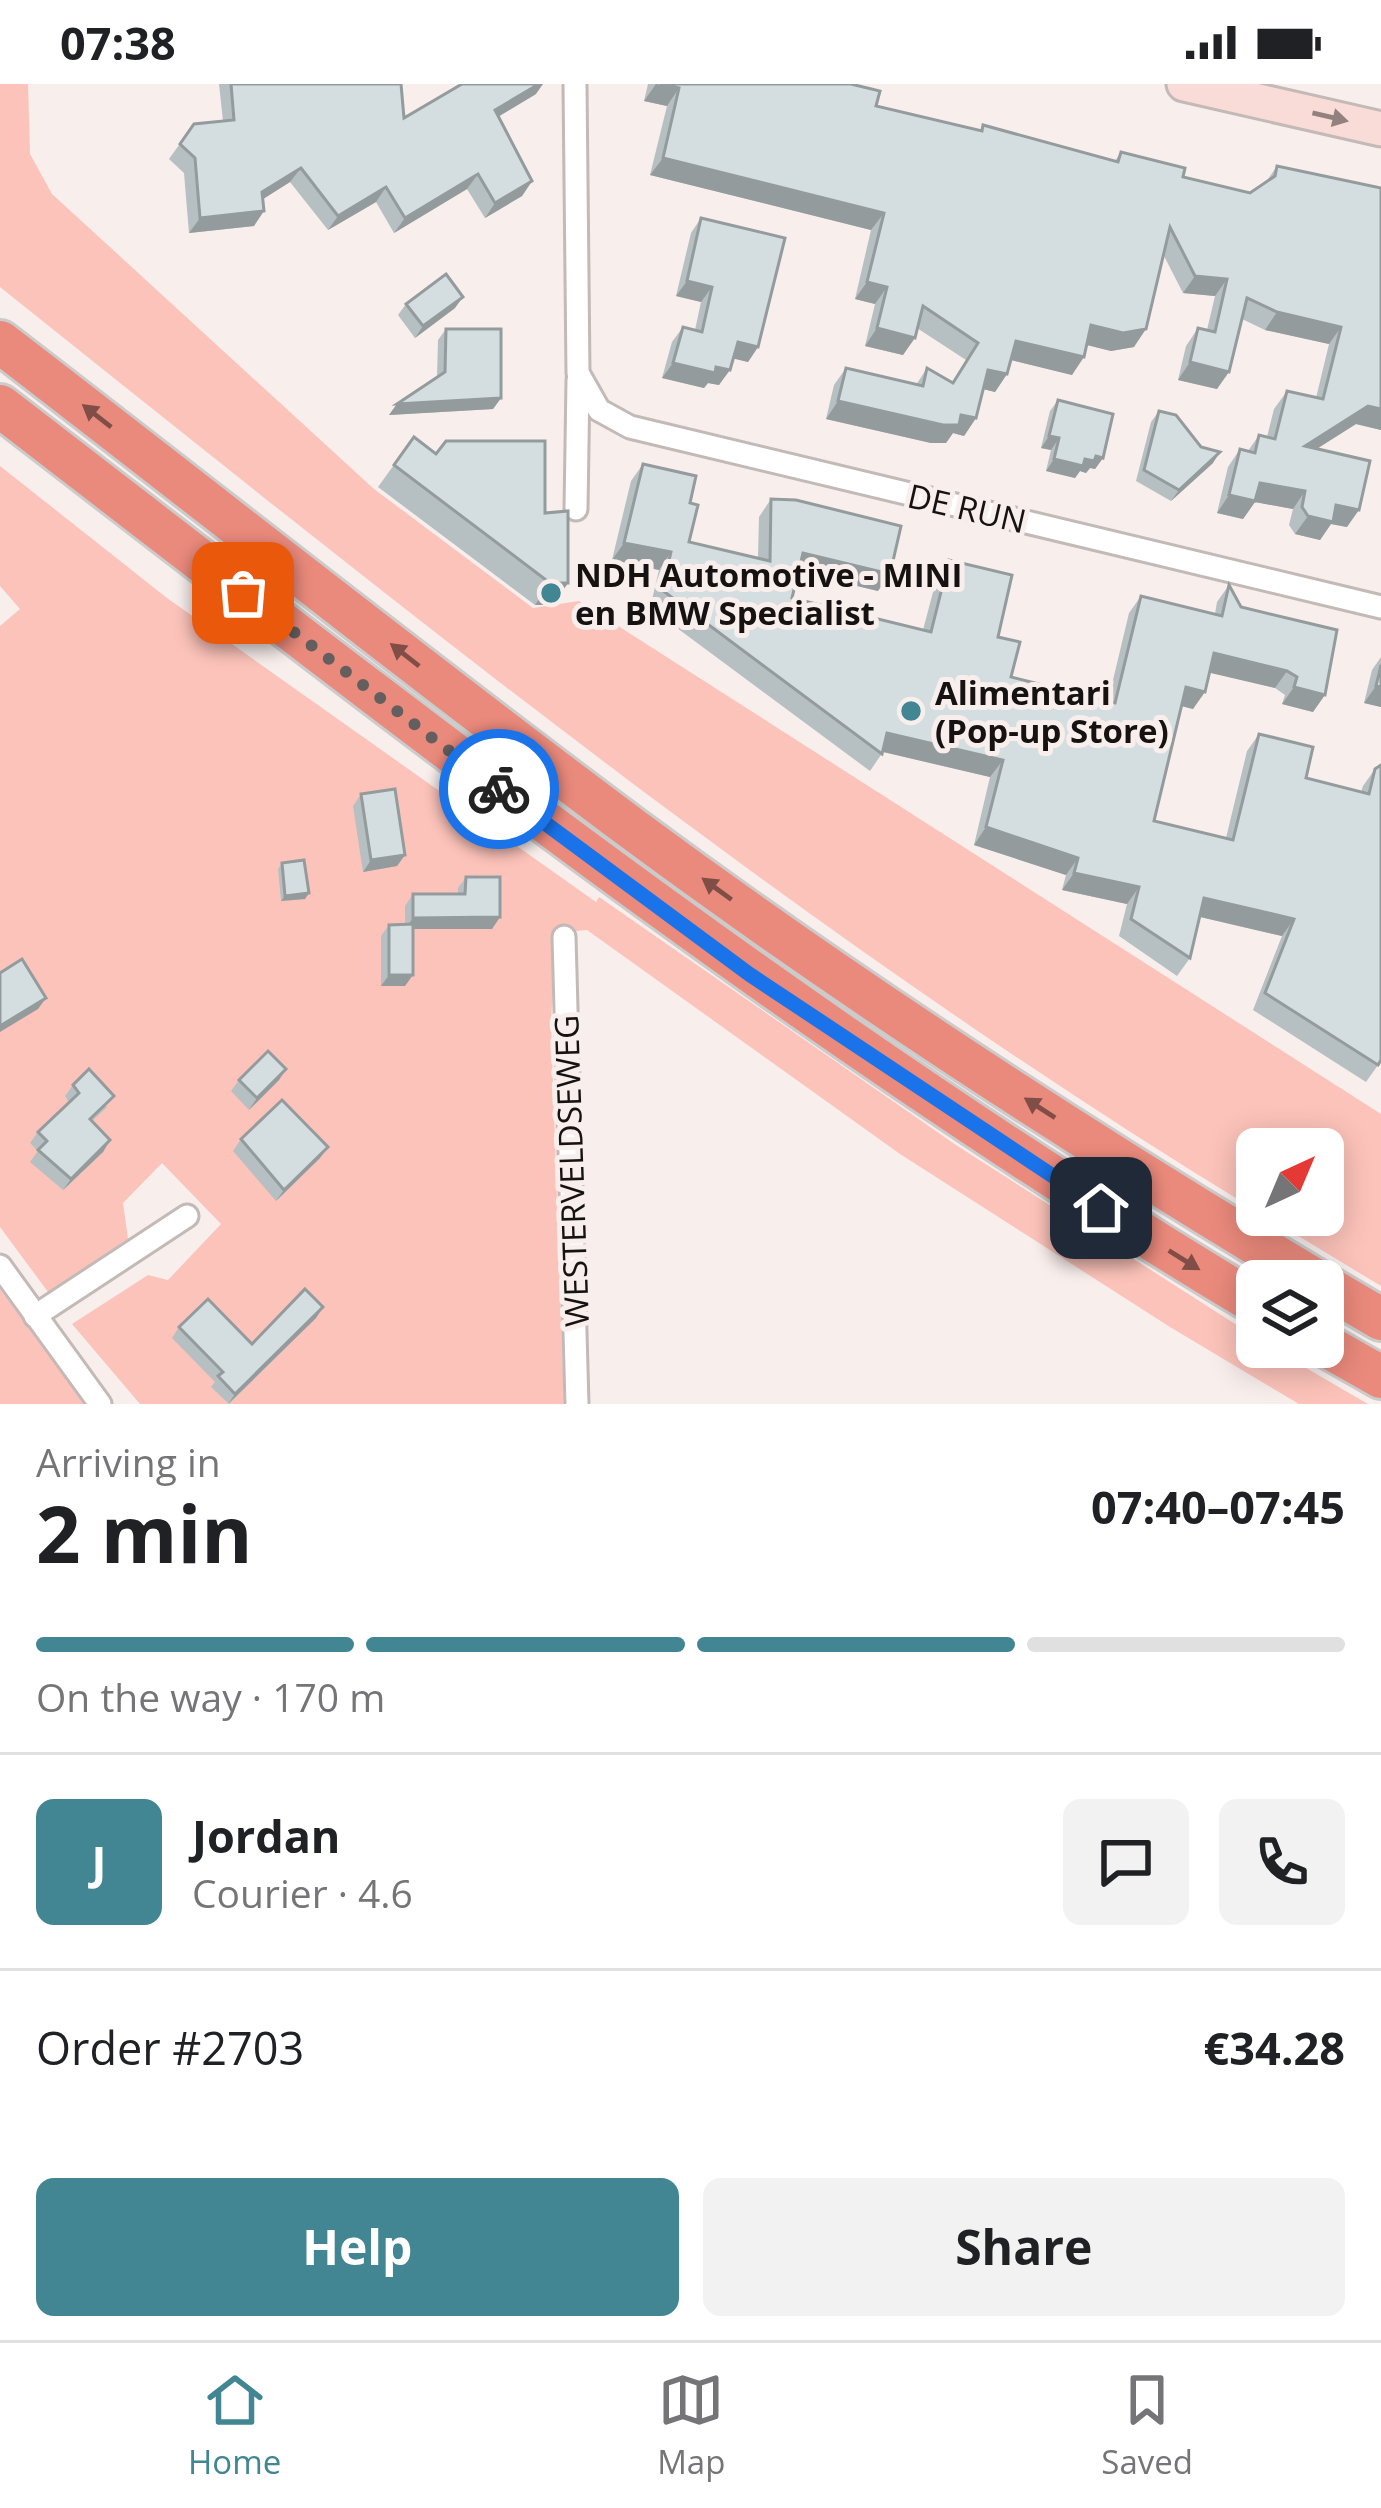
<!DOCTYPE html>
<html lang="en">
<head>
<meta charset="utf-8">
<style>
	body { margin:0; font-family:"Open Sans",sans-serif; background:#f2f2f2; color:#202124; height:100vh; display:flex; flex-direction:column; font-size:45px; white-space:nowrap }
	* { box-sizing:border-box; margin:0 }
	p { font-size:39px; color:#757577 }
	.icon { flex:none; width:66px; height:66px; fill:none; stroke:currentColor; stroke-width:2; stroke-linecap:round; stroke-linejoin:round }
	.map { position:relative; height:1320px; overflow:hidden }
	.side { display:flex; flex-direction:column; background:#fff; flex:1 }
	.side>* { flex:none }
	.needle { width:78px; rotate:44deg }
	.controls { position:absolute; left:1236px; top:1044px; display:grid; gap:24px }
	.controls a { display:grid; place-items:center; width:108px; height:108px; border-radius:18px; background:#fff; box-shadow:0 6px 30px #0003; font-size:60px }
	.pin { position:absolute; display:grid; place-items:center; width:102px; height:102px; color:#fff; margin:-51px; border-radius:24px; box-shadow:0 6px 18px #0006 }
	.courier { position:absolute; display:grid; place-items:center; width:120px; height:120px; margin:-60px; border:9px solid #1a73e8; border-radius:50%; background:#fff; color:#222; box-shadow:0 3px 15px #0007 }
	.overview em { font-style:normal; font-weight:700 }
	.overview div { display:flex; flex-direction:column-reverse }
	.overview { display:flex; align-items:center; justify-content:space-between; height:204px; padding:0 36px }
	h1 { font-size:78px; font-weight:700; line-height:90px }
	.bar { display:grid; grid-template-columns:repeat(4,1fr); gap:18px 12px; align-content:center; height:144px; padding:0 36px }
	.bar i { height:15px; border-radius:9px; background:#e0e0e0 }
	.bar .on { background:#418692 }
	.bar p { grid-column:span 4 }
	.line { display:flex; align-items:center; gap:30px; padding:0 36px; border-top:3px solid #e0e0e0 }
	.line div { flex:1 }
	.round { display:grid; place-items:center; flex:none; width:126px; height:126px; border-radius:18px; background:#f2f2f2 }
	.button { display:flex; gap:24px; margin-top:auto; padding:24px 36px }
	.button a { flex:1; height:138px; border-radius:18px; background:#418692; color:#fff; font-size:48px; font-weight:700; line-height:138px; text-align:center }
	.button a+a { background:#f2f2f2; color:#202124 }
	.status { display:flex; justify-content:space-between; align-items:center; height:84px; padding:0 60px; background:#fff; direction:ltr }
	.status svg { height:33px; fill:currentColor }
	.tab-bar { display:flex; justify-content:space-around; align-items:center; height:168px; border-top:3px solid #e0e0e0; background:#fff; font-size:33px; color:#757577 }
	.tab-bar a { display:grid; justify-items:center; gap:6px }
	.tab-bar .on { color:#418692 }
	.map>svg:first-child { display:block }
	.green { fill:#fcc3ba }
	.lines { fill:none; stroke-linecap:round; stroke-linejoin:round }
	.street-casing { stroke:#c3b9b7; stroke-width:27 }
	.secondary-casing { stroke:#c3b9b7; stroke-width:39 }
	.highway-casing { stroke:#cccbcb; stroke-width:48 }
	.street { stroke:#fff; stroke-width:21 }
	.secondary { stroke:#f9dcd8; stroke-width:33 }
	.highway { stroke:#ea8a7c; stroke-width:42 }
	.wall { fill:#b6bfc1 }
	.shaded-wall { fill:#949b9d }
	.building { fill:#d4dee0; stroke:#949b9d; stroke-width:3 }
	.oneway { fill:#92817e }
	.oneway2 { fill:#804e46 }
	.done { stroke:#645f5e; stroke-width:12; stroke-dasharray:0 21.6 }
	.route { stroke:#1a73e8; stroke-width:15 }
	.poi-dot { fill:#418692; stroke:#f8eeec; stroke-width:4.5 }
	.labels { text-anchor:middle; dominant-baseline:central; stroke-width:10; stroke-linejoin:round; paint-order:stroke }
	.street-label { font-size:33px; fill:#151211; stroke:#f8eeec }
	.poi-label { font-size:33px; font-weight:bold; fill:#151211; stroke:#f8eeec; text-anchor:start }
</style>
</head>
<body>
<div class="status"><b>07:38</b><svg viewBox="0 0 49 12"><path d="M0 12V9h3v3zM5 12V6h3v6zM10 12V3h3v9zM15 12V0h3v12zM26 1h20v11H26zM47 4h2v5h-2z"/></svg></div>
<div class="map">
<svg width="1381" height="1320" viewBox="0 0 1381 1320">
	<rect width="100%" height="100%" fill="#f8eeec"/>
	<g class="green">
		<path d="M0 0H28L30 70 52 110 374 405 533 524 579 517 1381 1030V1202L1264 1131H1323V1065H1257V1127C811 856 407 528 0 203Z"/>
		<polygon points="0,382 167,514 596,818 599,813 956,1061 1257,1254 1257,1263 1270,1263 1368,1320 1299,1320 1170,1243 900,1070 587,846 556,849 551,938 564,1320 140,1320 72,1240 148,1191 168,1196 221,1140 162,1079 123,1119 128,1155 48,1208 0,1143 0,542 20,525 0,502"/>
		<polygon points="0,1205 86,1320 0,1320"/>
	</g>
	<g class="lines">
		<defs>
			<g id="street">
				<polyline points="575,0 578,289 599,326 630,343 1381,523"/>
				<polyline points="576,425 578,296"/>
				<polyline points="564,853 577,1320"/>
				<polyline points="0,1182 100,1320"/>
				<polyline points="35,1232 187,1132"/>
			</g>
			<polyline id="secondary" points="1184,0 1381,45"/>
			<g id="highway">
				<path d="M0 258C211 420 420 587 634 746 853 908 1083 1057 1317 1197"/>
				<path d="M0 322C409 637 813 955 1257 1220"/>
				<polyline points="1323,1201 1381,1235"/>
				<polyline points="1323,1260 1381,1293"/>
			</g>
		</defs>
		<use href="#street" class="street-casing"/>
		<use href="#secondary" class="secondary-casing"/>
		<use href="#highway" class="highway-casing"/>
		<use href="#street" class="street"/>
		<use href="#secondary" class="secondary"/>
		<use href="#highway" class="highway"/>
	</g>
	<g class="wall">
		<polygon points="219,0 401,0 404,34 536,10 498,33 532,97 522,112 485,134 467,105 394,149 376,118 328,146 290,98 263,115 254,142 189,149 184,89 169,75 194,40 223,37"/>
		<polygon points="648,0 851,0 876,22 980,46 983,41 1115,77 1121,68 1183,93 1250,109 1266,98 1277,82 1381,104 1381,346 1356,340 1316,365 1347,443 1331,440 1320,456 1295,450 1289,441 1293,425 1255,418 1243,435 1217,429 1228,383 1240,365 1248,367 1259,351 1267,353 1274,325 1287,307 1316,314 1329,260 1265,246 1242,235 1217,305 1178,296 1186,262 1198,244 1207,246 1215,212 1183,209 1164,172 1134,263 1111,267 1087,261 1072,291 1011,276 1007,290 995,308 983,305 976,334 964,352 953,349 946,359 931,359 826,335 834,301 846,284 916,301 927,284 952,299 966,276 917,244 903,271 865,262 875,220 855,215 871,146 650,91 667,22 644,17"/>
		<polygon points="701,134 758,263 748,278 733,274 719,301 708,299 704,304 662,294 672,258 683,243 695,246 701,218 676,212 691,149"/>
		<polygon points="406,220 455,224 415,254 398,231"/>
		<polygon points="446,245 501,314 493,325 389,331 397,320 437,293 438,256"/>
		<polygon points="1058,316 1103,374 1095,385 1090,384 1086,389 1080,387 1075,394 1046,387 1051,366 1041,364 1050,327"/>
		<polygon points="1159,327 1213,379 1171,417 1136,397 1151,338"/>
		<polygon points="414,353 436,370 545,429 568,499 553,521 535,521 378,403"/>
		<polygon points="643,380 690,419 689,458 758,474 759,433 771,415 878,507 798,488 792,514 923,546 937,493 949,476 998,553 1011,593 1108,617 1129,529 1141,512 1215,530 1217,518 1229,501 1241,523 1337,546 1313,628 1282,620 1285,611 1275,604 1209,588 1193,625 1181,622 1154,737 1226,754 1247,667 1259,650 1306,694 1361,708 1363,702 1375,685 1378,981 1366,998 1253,926 1282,852 1200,833 1190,874 1177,892 1119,852 1127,820 1062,806 1066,791 974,761 990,693 883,668 870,687 650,524 659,486 612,476 631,397"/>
		<polygon points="1381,573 1381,623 1364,619 1372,586"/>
		<polygon points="361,710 405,771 397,782 363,788 353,722"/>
		<polygon points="282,779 309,809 305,815 281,817 278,785"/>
		<polygon points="466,793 500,833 492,845 413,845 405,902 381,902 381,852 389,841 405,840 405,822 413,810 458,810 458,804"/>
		<polygon points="286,985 279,996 249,1026 231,1007 239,996"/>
		<polygon points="73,1001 107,1023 92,1037 110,1056 103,1068 63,1106 30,1078 38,1067 30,1059 38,1048 69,1018 65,1012"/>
		<polygon points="241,1055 320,1074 276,1117 233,1067"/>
		<polygon points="323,1223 316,1234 229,1320 211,1303 215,1298 172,1254 179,1243 252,1260"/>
	</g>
	<g class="shaded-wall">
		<polygon points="539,0 543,0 536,10 484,41 495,26"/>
		<polygon points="656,0 679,4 667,22 644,17"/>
		<polygon points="663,74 884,129 871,146 650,91"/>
		<polygon points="301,84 290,98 252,122 262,108"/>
		<polygon points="478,90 467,105 394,149 405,134"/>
		<polygon points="532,97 522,112 485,134 495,119"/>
		<polygon points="386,103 376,118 328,146 338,132"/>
		<polygon points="264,127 254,142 189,149 200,134"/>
		<polygon points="1195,192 1227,195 1215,212 1183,209"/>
		<polygon points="687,197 712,203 701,218 676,212"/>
		<polygon points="867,198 887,203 875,220 855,215"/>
		<polygon points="463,213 455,224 415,254 423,242"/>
		<polygon points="1277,228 1341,243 1329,260 1265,246"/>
		<polygon points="1091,241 1146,245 1134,263 1111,267 1079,259"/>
		<polygon points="877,244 915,254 903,271 865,262"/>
		<polygon points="1016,257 1084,273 1072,291 1003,274"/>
		<polygon points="738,258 758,263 748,278 727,273"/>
		<polygon points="1190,278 1229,288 1217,305 1178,296"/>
		<polygon points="673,279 716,283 730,286 719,301 708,299 704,304 662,294"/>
		<polygon points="988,286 1007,290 995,308 975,303"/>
		<polygon points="501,314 493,325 389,331 397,320"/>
		<polygon points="838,317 961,331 976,334 964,352 953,349 946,359 931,359 826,335"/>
		<polygon points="1368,322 1381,325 1381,346 1356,340 1293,380 1305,362"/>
		<polygon points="1049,352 1059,354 1051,366 1041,364"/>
		<polygon points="1220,368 1213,379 1171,417 1179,406"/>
		<polygon points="1096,372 1103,374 1095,385 1090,384 1086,389 1080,387 1075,394 1046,387 1054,375 1085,375"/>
		<polygon points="1260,399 1305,407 1293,425 1255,418 1243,435 1217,429 1229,411"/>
		<polygon points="1336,421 1359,426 1347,443 1331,440 1320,456 1295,450 1308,432"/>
		<polygon points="624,459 671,468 659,486 612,476"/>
		<polygon points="803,469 890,490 878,507 791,486"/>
		<polygon points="550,499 568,499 553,521 535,521"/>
		<polygon points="1214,569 1287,587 1275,604 1202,587"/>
		<polygon points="1376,602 1381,603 1381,623 1364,619"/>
		<polygon points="1186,603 1205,608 1193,625 1174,620"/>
		<polygon points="1294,603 1325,611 1313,628 1282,620"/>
		<polygon points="887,649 1003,676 990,693 875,666"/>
		<polygon points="986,743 1078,774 1066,791 974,761"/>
		<polygon points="405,771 397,782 363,788 371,776"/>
		<polygon points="1074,789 1139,803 1127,820 1062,806"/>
		<polygon points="309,809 305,815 281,817 285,812"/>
		<polygon points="1204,814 1294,835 1282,852 1192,831"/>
		<polygon points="500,833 492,845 405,845 413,834"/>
		<polygon points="389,891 413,891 405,902 381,902"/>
		<polygon points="46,914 38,925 0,948 0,942"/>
		<polygon points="286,985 279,996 249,1026 257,1014"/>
		<polygon points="110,1056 103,1068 63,1106 71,1095"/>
		<polygon points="328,1063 320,1074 276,1117 284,1106"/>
		<polygon points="323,1223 316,1234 228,1320 235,1310"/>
	</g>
	<g class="building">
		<polygon points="231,0 401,0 404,34 462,0 539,0 495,26 532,97 495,119 478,90 405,134 386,103 338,132 301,84 262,108 264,127 200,134 195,74 180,60 194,40 234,36"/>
		<polygon points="660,0 851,0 880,7 876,22 982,47 983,41 1118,78 1121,68 1185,84 1183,93 1250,109 1275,92 1277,82 1381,104 1381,325 1368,322 1305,362 1370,377 1359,426 1336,421 1333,438 1308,432 1302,423 1305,407 1260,399 1255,417 1229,411 1240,365 1255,369 1259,351 1275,355 1287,307 1323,315 1341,243 1277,228 1247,214 1229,288 1190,278 1198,244 1215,248 1227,195 1195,192 1170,143 1146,245 1123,249 1091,241 1084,273 1016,257 1007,290 988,286 976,334 961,331 959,341 943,341 838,317 846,284 923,302 927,284 953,299 978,259 923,222 915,254 877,244 887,203 867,198 884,129 663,74 679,4"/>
		<polygon points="701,134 785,154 758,263 738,258 730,286 716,283 715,289 673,279 683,243 702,248 712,203 687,197"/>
		<polygon points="446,190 463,213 423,242 406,220"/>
		<polygon points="446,245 501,245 501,314 397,320 445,288"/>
		<polygon points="1058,316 1113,330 1103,374 1096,372 1094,377 1085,375 1083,382 1054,375 1059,354 1049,352"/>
		<polygon points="1159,327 1176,331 1201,363 1220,368 1179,406 1144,386"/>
		<polygon points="414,353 436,370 446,357 545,357 545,429 568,427 568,499 550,499 394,381"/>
		<polygon points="643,380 696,392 690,419 698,421 689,458 770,477 771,415 796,416 901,442 890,490 803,469 792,514 931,548 949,476 1012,491 998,553 1020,558 1011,593 1115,619 1141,512 1222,532 1229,501 1241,523 1337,546 1325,611 1294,603 1297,593 1287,587 1214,569 1205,608 1186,603 1154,737 1233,756 1259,650 1313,663 1306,694 1369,710 1375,685 1381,681 1381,976 1378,981 1265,909 1294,835 1204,814 1190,874 1131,835 1139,803 1074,789 1078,774 986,743 1003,676 887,649 882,670 662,506 671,468 624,459"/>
		<polygon points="1381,581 1381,603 1376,602"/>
		<polygon points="395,705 405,771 371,776 361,710"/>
		<polygon points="304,776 309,809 285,812 282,779"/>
		<polygon points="466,793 500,793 500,833 413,834 413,810 465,810"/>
		<polygon points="413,840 413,891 389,891 389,841"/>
		<polygon points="22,875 46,914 0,942 0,889"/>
		<polygon points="268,967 286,985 257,1014 239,996"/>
		<polygon points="89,985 114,1012 90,1035 110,1056 71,1095 38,1066 47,1057 38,1048 79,1009 73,1001"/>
		<polygon points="282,1016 328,1063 284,1106 241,1055"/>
		<polygon points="305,1205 323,1223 235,1310 218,1292 223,1288 179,1243 208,1215 252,1260"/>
	</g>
	<defs><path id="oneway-solid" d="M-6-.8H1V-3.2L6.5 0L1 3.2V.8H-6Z" transform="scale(3)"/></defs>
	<use class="oneway" href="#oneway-solid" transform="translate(1330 33) rotate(13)"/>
	<g class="oneway2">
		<use href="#oneway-solid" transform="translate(97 332) rotate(-142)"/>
		<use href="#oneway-solid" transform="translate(405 571) rotate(-142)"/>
		<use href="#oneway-solid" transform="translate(717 805) rotate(-144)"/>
		<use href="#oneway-solid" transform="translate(1040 1024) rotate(-147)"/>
		<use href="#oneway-solid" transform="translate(1184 1176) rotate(32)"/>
	</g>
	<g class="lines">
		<polyline class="done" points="243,509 499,705"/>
		<polyline class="route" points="499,705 749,890 1101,1124"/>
	</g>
	<g class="poi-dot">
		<circle cx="551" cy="509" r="12"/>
		<circle cx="911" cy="627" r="12"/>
	</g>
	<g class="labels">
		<g class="street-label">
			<text transform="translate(967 424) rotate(13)">DE RUN</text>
			<text transform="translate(571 1087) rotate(-92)">WESTERVELDSEWEG</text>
		</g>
		<g class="poi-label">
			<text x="575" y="490">NDH Automotive - MINI<tspan x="575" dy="38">en BMW Specialist</tspan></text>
			<text x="935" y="608">Alimentari<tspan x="935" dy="38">(Pop-up Store)</tspan></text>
		</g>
	</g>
</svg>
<div class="controls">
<a><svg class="needle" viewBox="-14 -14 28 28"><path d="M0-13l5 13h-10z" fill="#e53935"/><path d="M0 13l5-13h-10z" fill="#757577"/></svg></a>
<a><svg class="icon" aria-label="layers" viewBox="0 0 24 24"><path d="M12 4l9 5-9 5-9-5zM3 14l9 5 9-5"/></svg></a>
</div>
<div class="pin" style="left:243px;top:509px;background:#ea580c"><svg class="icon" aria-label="bag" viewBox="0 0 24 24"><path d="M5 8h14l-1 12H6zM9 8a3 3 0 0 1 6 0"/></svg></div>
<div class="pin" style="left:1101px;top:1124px;background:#1f2937"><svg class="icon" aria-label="home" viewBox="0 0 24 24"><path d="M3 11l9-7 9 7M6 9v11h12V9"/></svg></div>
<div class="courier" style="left:499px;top:705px"><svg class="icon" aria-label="bike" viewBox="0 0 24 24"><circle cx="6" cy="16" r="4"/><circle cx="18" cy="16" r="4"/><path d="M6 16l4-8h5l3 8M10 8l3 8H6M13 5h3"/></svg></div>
</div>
<section class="side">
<div class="overview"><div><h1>2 min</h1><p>Arriving in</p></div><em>07:40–07:45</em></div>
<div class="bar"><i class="on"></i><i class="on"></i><i class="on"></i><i></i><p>On the way · 170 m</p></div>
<div class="line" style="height:216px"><b class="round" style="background:#418692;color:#fff">J</b><div><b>Jordan</b><p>Courier · 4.6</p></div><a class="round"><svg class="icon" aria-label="chat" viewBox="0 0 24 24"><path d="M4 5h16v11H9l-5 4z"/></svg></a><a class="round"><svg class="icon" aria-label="phone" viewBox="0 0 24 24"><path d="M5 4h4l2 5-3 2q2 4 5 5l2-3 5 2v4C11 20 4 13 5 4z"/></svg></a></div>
<div class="line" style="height:156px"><div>Order #2703</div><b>€34.28</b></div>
<div class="button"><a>Help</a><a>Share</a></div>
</section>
<nav class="tab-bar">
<a class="on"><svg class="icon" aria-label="home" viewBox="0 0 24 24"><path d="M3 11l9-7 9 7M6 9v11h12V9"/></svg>Home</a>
<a><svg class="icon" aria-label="map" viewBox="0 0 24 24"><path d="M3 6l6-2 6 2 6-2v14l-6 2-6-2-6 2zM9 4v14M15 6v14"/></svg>Map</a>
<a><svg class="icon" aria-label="saved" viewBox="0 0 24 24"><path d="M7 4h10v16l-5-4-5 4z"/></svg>Saved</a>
</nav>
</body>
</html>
